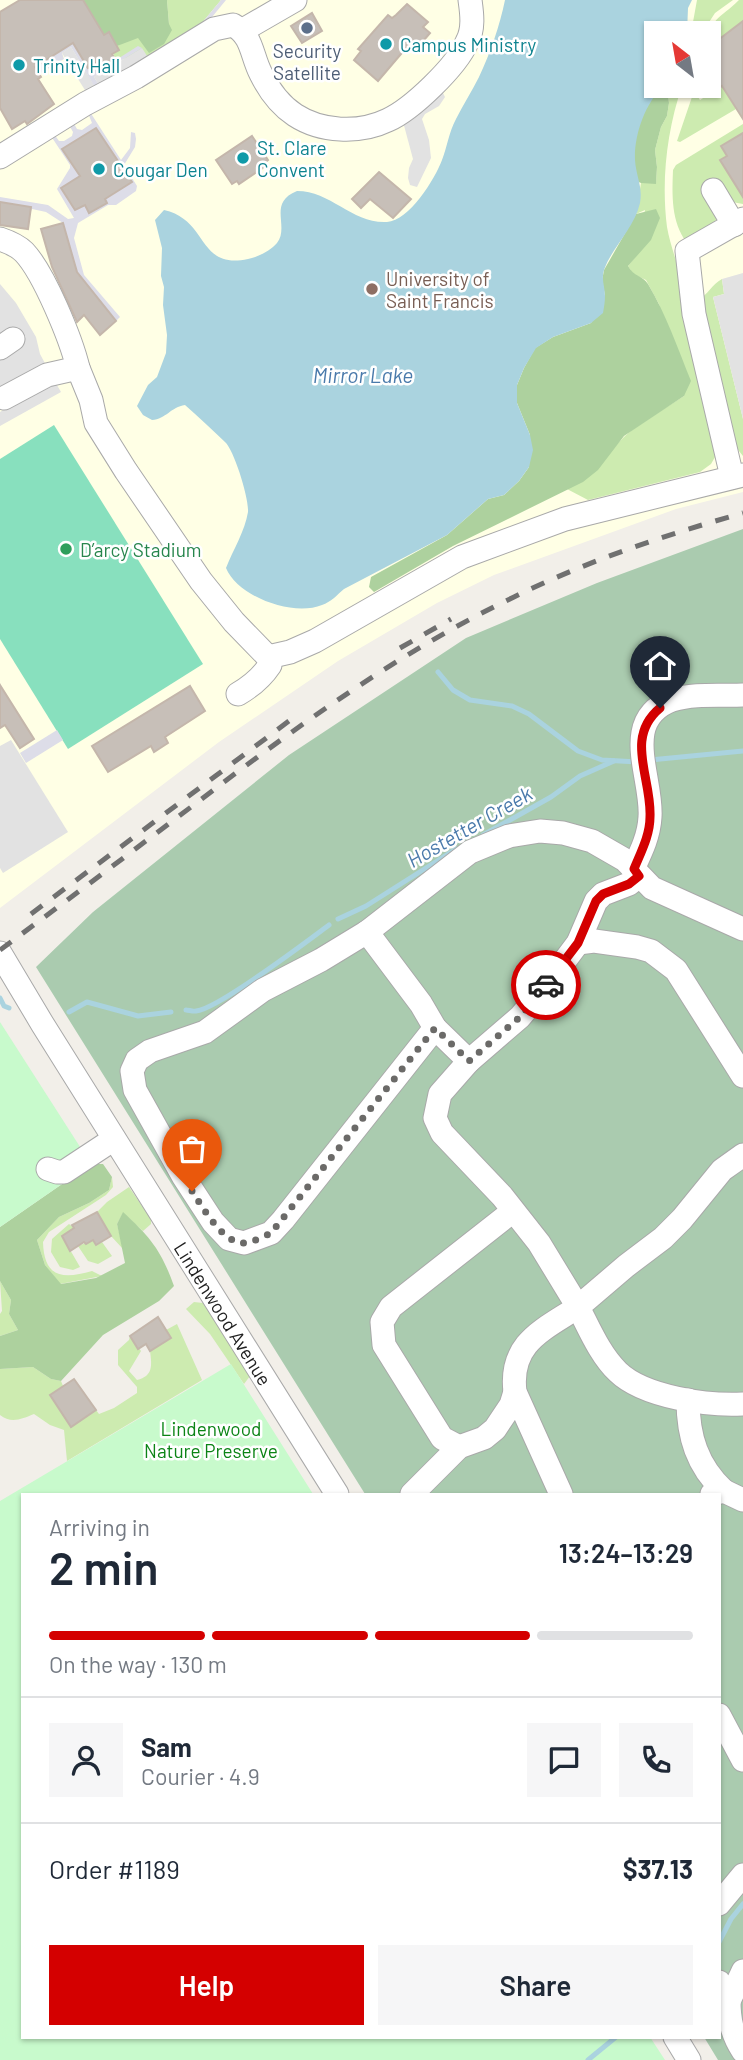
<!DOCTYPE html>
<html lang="en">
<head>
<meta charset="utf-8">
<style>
	body { margin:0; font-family:Barlow,sans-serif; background:#f6f6f7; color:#1f2937; height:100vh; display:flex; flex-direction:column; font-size:26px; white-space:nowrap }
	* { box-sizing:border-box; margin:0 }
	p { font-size:23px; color:#747a83 }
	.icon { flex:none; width:38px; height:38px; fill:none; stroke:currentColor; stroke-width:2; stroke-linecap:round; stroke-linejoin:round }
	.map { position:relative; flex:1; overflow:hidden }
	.details { position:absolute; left:21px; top:1493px; width:700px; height:546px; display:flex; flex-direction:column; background:#fff; border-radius:0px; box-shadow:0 2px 5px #0004 }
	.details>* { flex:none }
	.needle { width:46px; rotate:329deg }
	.tools { position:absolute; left:644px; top:21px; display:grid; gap:14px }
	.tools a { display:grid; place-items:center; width:77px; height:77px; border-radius:0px; background:#fff; box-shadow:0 2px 5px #0004; font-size:35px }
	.pin { position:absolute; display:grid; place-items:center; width:60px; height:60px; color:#fff; margin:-72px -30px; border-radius:50% 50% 50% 0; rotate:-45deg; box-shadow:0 0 7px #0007 }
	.pin .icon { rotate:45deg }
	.courier { position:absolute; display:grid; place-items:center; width:70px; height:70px; margin:-35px; border:5px solid #d40000; border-radius:50%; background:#fff; color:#222; box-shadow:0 2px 9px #0007 }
	.overview em { font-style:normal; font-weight:600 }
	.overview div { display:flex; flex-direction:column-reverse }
	.overview { display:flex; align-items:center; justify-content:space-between; height:119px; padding:0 28px }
	h1 { font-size:46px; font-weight:600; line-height:52px }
	.bar { display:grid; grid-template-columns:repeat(4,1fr); gap:10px 7px; align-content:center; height:84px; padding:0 28px }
	.bar i { height:9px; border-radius:5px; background:#e0e1e3 }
	.bar .on { background:#d40000 }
	.bar p { grid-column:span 4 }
	.line { display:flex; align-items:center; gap:18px; padding:0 28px; border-top:2px solid #e0e1e3 }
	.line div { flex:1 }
	.round { display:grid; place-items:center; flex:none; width:74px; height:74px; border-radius:0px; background:#f6f6f7 }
	.action { display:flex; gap:14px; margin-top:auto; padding:14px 28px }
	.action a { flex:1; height:80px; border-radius:0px; background:#d40000; color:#fff; font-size:28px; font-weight:600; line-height:80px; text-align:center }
	.action a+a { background:#f6f6f7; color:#1f2937 }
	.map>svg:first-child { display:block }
	.education { fill:#ffffe5; fill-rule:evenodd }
	.grass { fill:#cdebb0 }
	.forest { fill:#add19e }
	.cemetery { fill:#aacbaf }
	.park { fill:#c8facc }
	.pitch { fill:#88e0be }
	.parking { fill:#e2e2e2 }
	.plaza { fill:#dddde8; fill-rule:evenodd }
	.water { fill:#aad3df }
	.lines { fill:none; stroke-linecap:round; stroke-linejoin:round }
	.stream { stroke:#aad3df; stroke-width:5 }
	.building { fill:#c7bfb8; stroke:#c4b6ab; stroke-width:2 }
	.minor-casing { stroke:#a9a9a9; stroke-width:25 }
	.minor { stroke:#fff; stroke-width:23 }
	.rail { stroke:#707070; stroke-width:5; stroke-dasharray:14 14; stroke-linecap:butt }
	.done { stroke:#6b6a68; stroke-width:7; stroke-dasharray:0 12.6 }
	.route { stroke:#d40000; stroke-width:9 }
	.service-dot { fill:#5c6f8a; stroke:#fff; stroke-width:2.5 }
	.culture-dot { fill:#0f9aa8; stroke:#fff; stroke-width:2.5 }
	.education-dot { fill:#8d6e63; stroke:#fff; stroke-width:2.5 }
	.leisure-dot { fill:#2e9e5b; stroke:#fff; stroke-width:2.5 }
	.labels { text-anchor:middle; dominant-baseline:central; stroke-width:5; stroke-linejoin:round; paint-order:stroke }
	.culture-label { font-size:19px; fill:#0d838f; stroke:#fff; text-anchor:start }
	.service-label { font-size:19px; fill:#4e5e75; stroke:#fff }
	.education-label { font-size:19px; fill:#785e54; stroke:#fff; text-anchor:start }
	.leisure-label { font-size:19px; fill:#27864d; stroke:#fff; text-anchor:start }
	.street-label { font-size:19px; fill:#222; stroke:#fff }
	.park-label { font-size:19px; fill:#0c8416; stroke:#fff }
	.water-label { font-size:21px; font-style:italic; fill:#4a7aab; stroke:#fff }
</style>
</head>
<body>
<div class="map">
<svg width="743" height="2060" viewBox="0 0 743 2060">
	<rect width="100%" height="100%" fill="#f2efe9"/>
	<path class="education" d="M0 0H743V492L676 509 494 575 437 603 338 661 219 742 0 908ZM656 33H709V86H656Z"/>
	<g class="grass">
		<polygon points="167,0 221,0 201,24 153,57 115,59 113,53 119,50 117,46 124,42 169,24"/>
		<polygon points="697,0 733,0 715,13 702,33 691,33"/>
		<path d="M739 0H743V22L709 47C709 17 719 20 739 0Z"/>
		<path d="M667 86H682C667 130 661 180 667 227 670 244 677 262 681 279 695 338 709 396 715 457L711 464 700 472 588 500 567 489C598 475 602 459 624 437 640 421 665 409 684 396L659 304 646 280 633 274 628 266 637 255 645 210 636 214 641 183H656L657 167 655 150 661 127 667 116 669 103Z"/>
		<polygon points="722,86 736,109 680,142 677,141 694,91 700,100"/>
		<path d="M743 124V133L722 146 727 156 720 160 739 191 743 190V204L732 202 717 213C716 232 701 236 687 243 671 222 672 195 673 170L676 165Z"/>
		<path d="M722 279 724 294 713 297 743 419V456L735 446 698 300C708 295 712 284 722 279Z"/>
		<path d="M112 1177 113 1187 106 1195 49 1232 43 1242C44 1279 64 1279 92 1271L102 1276 60 1284 45 1265 37 1240 59 1217 89 1203 109 1190Z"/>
		<polygon points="129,1187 151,1219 151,1224 143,1231 123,1213 117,1224 123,1249 111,1236 97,1212 107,1202"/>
		<polygon points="69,1224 74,1228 62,1236 80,1267 73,1270 60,1267 51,1252 52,1239"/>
		<polygon points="93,1240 96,1245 102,1242 112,1256 98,1264 88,1261 78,1246"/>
		<polygon points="0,1281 11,1300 9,1314 18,1330 0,1336 0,1314 2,1311"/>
		<polygon points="194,1302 203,1303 250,1376 244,1384 210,1334 186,1309"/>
		<path d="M177 1324 202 1380 67 1461 64 1430 50 1425 34 1414C22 1419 11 1424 0 1415V1369L33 1367 51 1379 61 1381 63 1386 50 1395 71 1426 96 1410 99 1414 114 1408 137 1393V1387L118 1365V1350L129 1340 130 1336 141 1351 129 1371 137 1380C153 1376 152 1366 150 1351L171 1338 166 1330Z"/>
	</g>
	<g class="forest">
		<polygon points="83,0 167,0 169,24 172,30 164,44 149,53 138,38 117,46 109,32 104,35"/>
		<polygon points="657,86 667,86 669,103 667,116 661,127 655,150 657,167 656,184 641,183 634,180 627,142"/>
		<path d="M656 209 660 218 651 240 628 266C634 277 642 275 648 284 666 314 678 349 691 381L684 396 624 436 598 470 583 482 453 546 374 592 369 587 371 577 447 535 488 499 504 495 519 481 529 467 530 435 517 403V385L524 368 535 348 553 337 591 323 605 295 602 281 604 270 636 214Z"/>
		<path d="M91 1164H103L112 1177 109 1190 89 1203 59 1217 37 1240 45 1265 61 1284 96 1278 125 1263 117 1224 123 1212C151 1238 161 1250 174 1286L159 1301 103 1335 61 1381 51 1379 33 1367 0 1369V1336L18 1330 9 1314 11 1300 0 1281V1227Z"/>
	</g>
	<polygon class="cemetery" points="743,529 743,2060 718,2060 704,2037 719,2037 719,1494 365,1494 36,967 93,912 289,755 466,638 597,583"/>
	<g class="park">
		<polygon points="0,1022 91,1164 0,1227"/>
		<polygon points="231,1364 313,1494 23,1494 23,2037 650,2037 665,2060 0,2060 0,1501"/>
	</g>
	<polygon class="pitch" points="54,425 203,664 68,749 0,639 0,459"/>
	<g class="parking">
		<polygon points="71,47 94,85 88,95 62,53"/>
		<polygon points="142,48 149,59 101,88 94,77"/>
		<polygon points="441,89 445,97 439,106 425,114 422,119 429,140 431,158 417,187 410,185 408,178 409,168 413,159 402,118"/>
		<polygon points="743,273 743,419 713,297 724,294 722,279"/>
		<polygon points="0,284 16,303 36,337 40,354 47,367 0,394"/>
		<polygon points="54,380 61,392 0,426 0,412"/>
		<polygon points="11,740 68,832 3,873 0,868 0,746"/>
	</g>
	<g class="plaza">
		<polygon points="221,0 226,0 203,28 99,94 71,47 62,53 64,59 39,74 35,67 68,46 61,16 88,68 96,63 100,70 138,46 142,48 94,77 101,88 201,24"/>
		<path d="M90 112 121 160 130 148 131 132 135 133 136 139 135 147 124 165 137 186 136 191 116 205H108L78 223 74 238 84 275 120 317 116 321 77 272 63 223 46 212 32 209 31 211V207L0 202V197L48 205 68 219 74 218 57 189 70 168V165L51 136 54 134 59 141H64L72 136 73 132 69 125 73 122 77 129 82 130 92 123 88 113ZM96 128 131 182 111 196 106 191 102 194 90 213 85 205 75 210 61 189 80 176 63 149Z"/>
		<polygon points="57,730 63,740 26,763 20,753"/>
	</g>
	<path class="water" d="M505 0H692L688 8 687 33H656V86H663C645 104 634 135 635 160 636 176 643 187 640 203 634 229 612 247 604 270 601 279 605 287 605 296 605 302 604 307 603 313L591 323 553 337 536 348 524 368 517 385V403L530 435 533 450 529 467 519 481 504 495 488 499 447 535 344 589C337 595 331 602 322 605 293 617 238 597 226 568 233 550 245 531 248 512 249 498 234 450 225 442 212 430 199 417 185 405 171 407 166 419 152 420L143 415 137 406 148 385 157 377 166 353 167 335 163 305 164 287 161 276 162 248 155 220 164 210C209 220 197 270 248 259 258 257 270 251 277 243 290 226 267 203 297 191 331 191 353 224 387 222 409 221 435 179 442 160 447 147 449 132 456 119 463 105 472 91 479 77 490 54 500 25 505 0Z"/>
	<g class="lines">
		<g class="stream">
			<polyline points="438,672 453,690 470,700 512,706 529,714 578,751 602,760 638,762"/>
			<polyline points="650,760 743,751"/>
			<polyline points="483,835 551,797 580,776 614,761"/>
			<polyline points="338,919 366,906 456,849"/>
			<polyline points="0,998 4,1006 9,1008"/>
			<path d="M186 1010C188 1010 195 1012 196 1011 218 1009 306 942 329 925"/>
			<polyline points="69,1012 87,1002 138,1016 171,1012"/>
			<polyline points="719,1942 731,1919 743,1904"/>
			<polyline points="588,2060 616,2037"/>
		</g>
	</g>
	<g class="building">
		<polygon points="20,0 83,0 104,35 109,32 119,50 112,54 116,61 100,70 96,63 88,68 73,43 35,67 41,77 38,79 54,104 27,124 25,121 12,129 0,108 0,12"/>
		<polygon points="407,4 428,22 423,27 430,33 418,47 412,41 378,81 354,60 361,51 358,49 388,15 392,18 396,15"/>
		<polygon points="312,13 322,31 302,43 291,26"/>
		<polygon points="743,21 743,119 722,86 709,95 709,47"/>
		<polygon points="96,128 132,182 105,199 107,203 89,213 85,205 75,210 61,188 80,176 62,149"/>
		<polygon points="743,133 743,197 720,160 727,156 721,146"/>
		<polygon points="252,136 268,160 263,164 264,167 239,184 237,181 232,184 216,160"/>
		<polygon points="379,172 411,199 393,218 370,199 361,208 352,199"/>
		<polygon points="0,202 31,207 28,229 0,225"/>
		<polygon points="63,223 77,272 116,321 100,335 84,315 77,322 52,267 41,229"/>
		<polygon points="0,685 34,739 20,748 5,725 0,728"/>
		<polygon points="190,686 205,711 165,737 168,743 154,752 151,746 108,772 92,746"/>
		<polygon points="97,1212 111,1236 96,1245 93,1240 86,1244 84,1242 70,1251 62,1236 74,1228 72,1225"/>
		<polygon points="158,1317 171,1338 150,1351 146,1344 138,1349 130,1336"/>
		<polygon points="74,1379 96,1410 71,1427 50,1395"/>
	</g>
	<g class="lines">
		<defs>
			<g id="minor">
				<polyline points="243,30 295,0"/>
				<path d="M0 157 85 104 136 77 214 29 233 25C253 36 251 55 261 74 269 90 280 105 295 115 321 132 359 134 388 120 412 109 456 67 467 42 474 29 472 14 470 0"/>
				<polyline points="713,190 734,225"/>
				<path d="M0 239C9 242 17 245 24 252 44 273 71 339 78 368L47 375 4 398"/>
				<polyline points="0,348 13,339"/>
				<polyline points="78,368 91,400 96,423 126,471 201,581 234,622 268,657 290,652 315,641 462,557 565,519 743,475"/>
				<polyline points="732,477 694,314 687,251 743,219"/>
				<path d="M238 694C250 687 262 677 270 665L268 657"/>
				<path d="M633 869C641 852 649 836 650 817 653 778 619 720 672 700 694 693 721 696 743 695"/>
				<path d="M367 932 421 1004 435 1028 469 1061 440 1094 435 1118 442 1133 502 1196 539 1243 578 1307C543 1330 509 1343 515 1392L561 1494"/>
				<polyline points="578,943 594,941 637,947 651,951 676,970 743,1076"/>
				<path id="s1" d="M0 953 43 1025 337 1494"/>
				<polyline points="435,1028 283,1220 271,1233 244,1243 229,1239 213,1222 183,1176 135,1090 132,1071 137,1060 150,1051 205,1032 263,990 321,960 367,932 470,852 509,836 540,831 563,833 592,841 625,860 652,888 743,929"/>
				<polyline points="469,1061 520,1017 545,987 578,943 596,901 603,894 629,884 639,876"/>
				<path d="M743 1155 722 1170 682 1219 663 1238 626 1266 578 1307C589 1328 600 1355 618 1372 644 1397 708 1406 743 1404"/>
				<polyline points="48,1169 57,1172 64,1172 114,1139"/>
				<path d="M688 1400C688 1436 697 1466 724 1491L712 1494"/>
				<polyline points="459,1447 442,1438 384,1345 382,1322 391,1307 513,1211"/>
				<polyline points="724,1491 743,1500"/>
				<polyline points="412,1494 459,1447 484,1438 495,1429 511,1405 515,1392"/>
				<polyline points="719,1715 743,1760"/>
				<polyline points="719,1904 743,1875"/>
				<polyline points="719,1982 729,2001 743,1971"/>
				<path d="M729 2001C729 2020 732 2034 743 2051"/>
				<polyline points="675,2037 689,2060"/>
			</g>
		</defs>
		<use href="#minor" class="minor-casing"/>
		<use href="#minor" class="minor"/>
		<g class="rail">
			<polyline points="400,648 451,619"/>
			<polyline points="31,914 297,715"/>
			<path d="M0 950C65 902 130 853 195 804 296 727 399 652 514 597 587 561 665 535 743 513"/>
		</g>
	</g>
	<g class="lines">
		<path class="done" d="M192 1191C202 1206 223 1244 244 1243 253 1242 263 1237 271 1233L435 1028 469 1061 520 1017 546 985"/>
		<path class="route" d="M546 985 578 943 596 901 603 894 629 884 639 876 634 869C641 852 650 835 650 817 652 778 624 738 660 708"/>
	</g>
	<circle class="service-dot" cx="307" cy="28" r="7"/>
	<g class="culture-dot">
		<circle cx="386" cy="44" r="7"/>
		<circle cx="19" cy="65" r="7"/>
		<circle cx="243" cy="158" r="7"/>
		<circle cx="99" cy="169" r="7"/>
	</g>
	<circle class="education-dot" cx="372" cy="289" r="7"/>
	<circle class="leisure-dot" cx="66" cy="549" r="7"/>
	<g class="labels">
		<g class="culture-label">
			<text x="400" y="44">Campus Ministry</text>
			<text x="33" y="65">Trinity Hall</text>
			<text x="257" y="147">St. Clare<tspan x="257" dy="22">Convent</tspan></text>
			<text x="113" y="169">Cougar Den</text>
		</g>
		<g class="service-label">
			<text x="307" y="50">Security<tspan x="307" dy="22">Satellite</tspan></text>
		</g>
		<g class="education-label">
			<text x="386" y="278">University of<tspan x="386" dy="22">Saint Francis</tspan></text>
		</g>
		<g class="leisure-label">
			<text x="80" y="549">D’arcy Stadium</text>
		</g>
		<g class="street-label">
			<text stroke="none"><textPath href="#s1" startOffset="424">Lindenwood Avenue</textPath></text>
		</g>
		<g class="park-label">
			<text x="211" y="1428">Lindenwood<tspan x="211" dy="22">Nature Preserve</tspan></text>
		</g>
		<g class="water-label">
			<text x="363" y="374">Mirror Lake</text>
			<text transform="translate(469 826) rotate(-30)">Hostetter Creek</text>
		</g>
	</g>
</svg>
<div class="tools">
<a><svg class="needle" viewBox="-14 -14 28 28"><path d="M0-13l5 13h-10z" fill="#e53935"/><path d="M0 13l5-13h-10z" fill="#747a83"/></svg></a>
</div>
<div class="pin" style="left:192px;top:1191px;background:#ea580c"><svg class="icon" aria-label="bag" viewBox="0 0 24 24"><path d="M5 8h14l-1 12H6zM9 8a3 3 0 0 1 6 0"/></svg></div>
<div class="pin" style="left:660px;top:708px;background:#1f2937"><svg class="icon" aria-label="home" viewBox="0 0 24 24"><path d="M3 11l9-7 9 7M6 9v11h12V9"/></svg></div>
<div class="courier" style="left:546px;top:985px"><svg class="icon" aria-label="car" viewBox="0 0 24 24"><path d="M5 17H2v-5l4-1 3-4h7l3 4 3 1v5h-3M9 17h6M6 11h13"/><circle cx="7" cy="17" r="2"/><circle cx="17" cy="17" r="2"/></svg></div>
<section class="details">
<div class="overview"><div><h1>2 min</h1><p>Arriving in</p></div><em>13:24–13:29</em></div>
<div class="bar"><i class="on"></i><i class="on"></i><i class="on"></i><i></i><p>On the way · 130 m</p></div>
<div class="line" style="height:126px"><a class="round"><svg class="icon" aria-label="person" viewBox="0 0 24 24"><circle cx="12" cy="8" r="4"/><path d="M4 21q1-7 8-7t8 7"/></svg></a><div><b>Sam</b><p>Courier · 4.9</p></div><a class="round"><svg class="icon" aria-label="chat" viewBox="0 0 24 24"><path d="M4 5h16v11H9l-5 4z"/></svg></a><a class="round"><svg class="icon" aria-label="phone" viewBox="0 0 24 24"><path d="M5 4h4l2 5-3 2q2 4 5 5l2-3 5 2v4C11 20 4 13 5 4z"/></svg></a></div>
<div class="line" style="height:91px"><div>Order #1189</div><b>$37.13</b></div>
<div class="action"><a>Help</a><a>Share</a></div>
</section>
</div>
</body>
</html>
